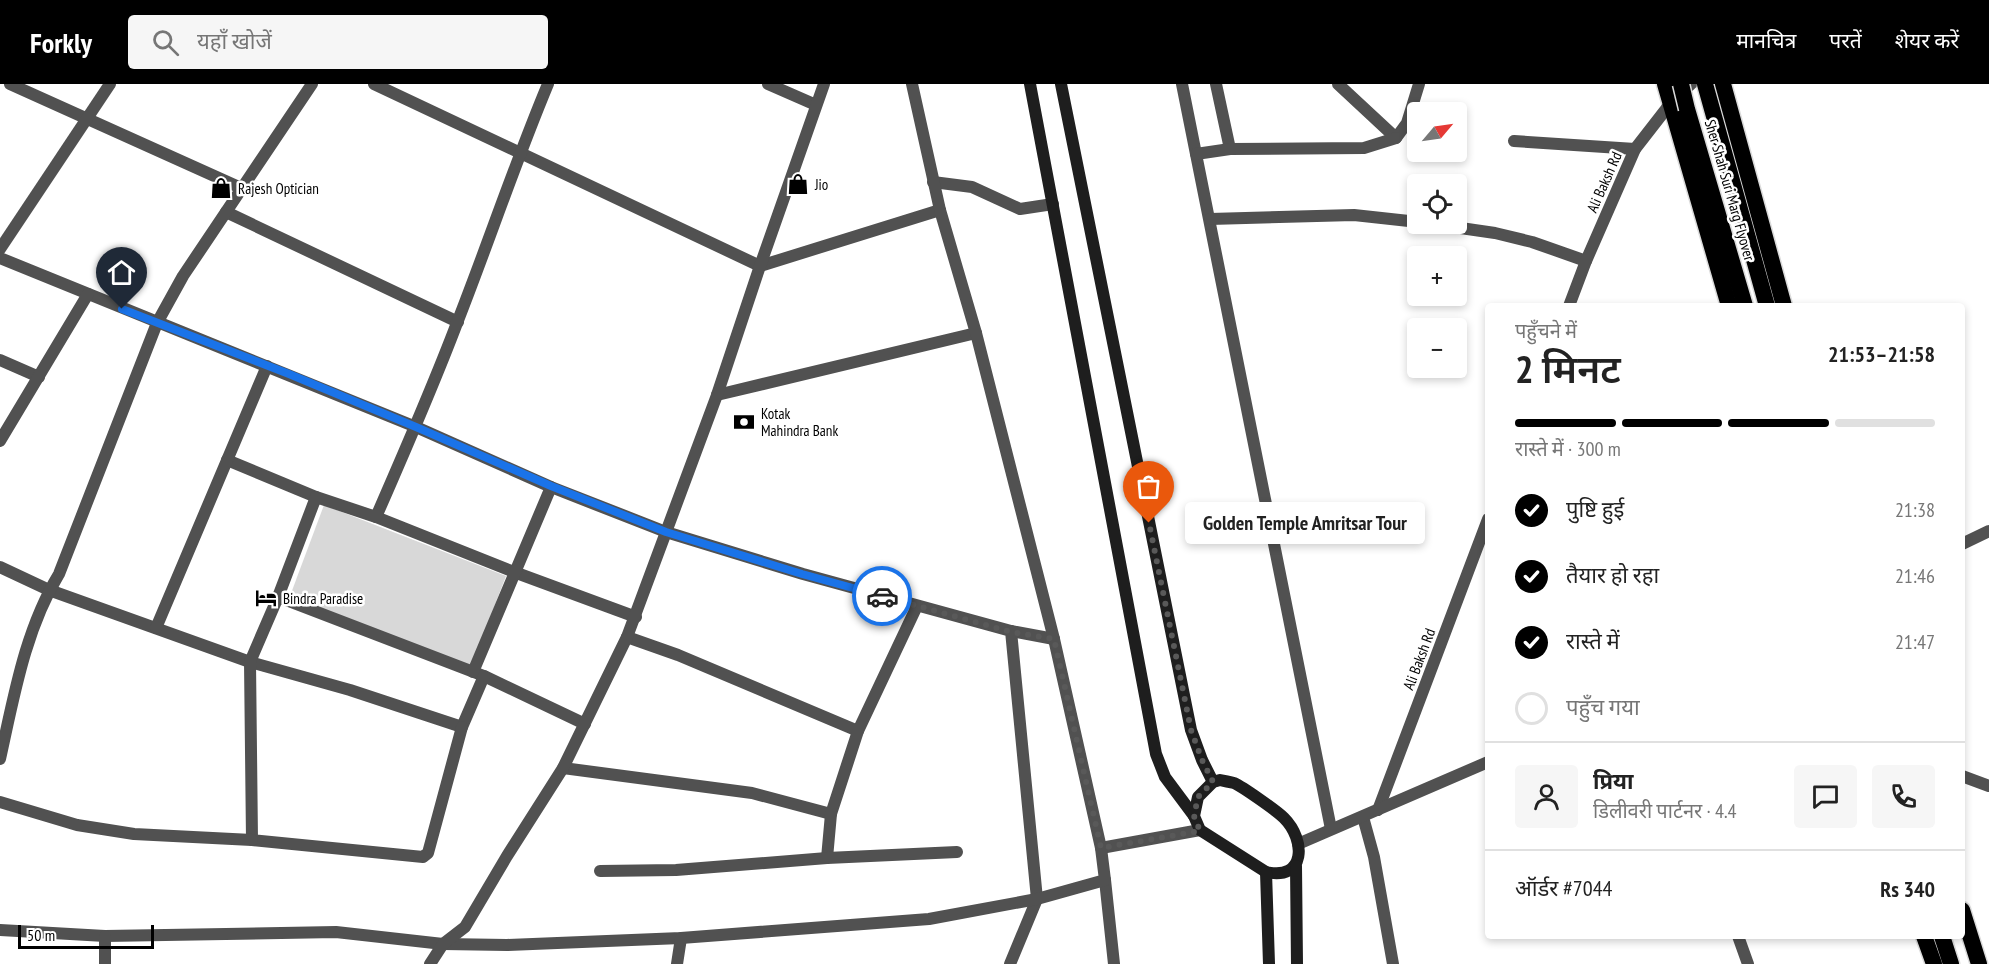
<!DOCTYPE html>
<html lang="hi">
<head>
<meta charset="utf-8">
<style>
	body { margin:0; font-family:"PT Sans Narrow","Noto Sans Devanagari",sans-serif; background:#f6f6f6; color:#222; height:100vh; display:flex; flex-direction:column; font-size:22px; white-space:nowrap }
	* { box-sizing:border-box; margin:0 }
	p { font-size:20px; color:#767676 }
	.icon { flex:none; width:33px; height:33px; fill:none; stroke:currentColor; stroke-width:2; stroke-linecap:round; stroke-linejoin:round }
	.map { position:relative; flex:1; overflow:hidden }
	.side { position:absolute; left:1485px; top:219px; width:480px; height:636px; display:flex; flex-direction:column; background:#fff; border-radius:6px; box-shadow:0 3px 9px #0003 }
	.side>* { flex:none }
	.needle { width:39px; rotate:61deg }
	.buttons { position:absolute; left:1407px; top:18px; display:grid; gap:12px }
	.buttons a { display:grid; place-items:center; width:60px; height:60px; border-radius:6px; background:#fff; box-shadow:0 3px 9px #0003; font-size:30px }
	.scale { position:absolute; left:18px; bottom:15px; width:136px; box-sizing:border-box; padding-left:6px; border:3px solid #000; border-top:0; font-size:16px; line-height:21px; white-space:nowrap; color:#000; -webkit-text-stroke:4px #fff; paint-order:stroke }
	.pin { position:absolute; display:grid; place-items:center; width:51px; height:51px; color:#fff; margin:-62px -26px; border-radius:50% 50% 50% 0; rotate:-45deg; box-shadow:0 0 6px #0007 }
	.pin .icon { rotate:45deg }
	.courier { position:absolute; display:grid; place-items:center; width:60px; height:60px; margin:-30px; border:4px solid #1a73e8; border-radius:50%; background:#fff; color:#222; box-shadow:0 2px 8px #0007 }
	.bubble { position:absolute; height:42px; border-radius:6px; background:#fff; box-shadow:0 3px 9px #0003; font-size:20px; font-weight:600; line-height:42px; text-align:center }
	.headline em { font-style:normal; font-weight:600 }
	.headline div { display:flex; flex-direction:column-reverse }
	.headline { display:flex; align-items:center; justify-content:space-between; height:102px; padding:0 30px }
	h1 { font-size:39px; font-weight:600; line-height:45px }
	.bar { display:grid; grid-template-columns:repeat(4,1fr); gap:9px 6px; align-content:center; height:72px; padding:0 30px }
	.bar i { height:8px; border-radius:4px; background:#e0e0e0 }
	.bar .current { background:#000 }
	.bar p { grid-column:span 4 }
	.line { display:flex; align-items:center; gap:15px; padding:0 30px; border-top:2px solid #e0e0e0 }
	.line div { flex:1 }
	.round { display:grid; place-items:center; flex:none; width:63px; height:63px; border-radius:6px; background:#f6f6f6 }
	ol { padding:0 30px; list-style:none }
	li { display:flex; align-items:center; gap:18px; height:66px }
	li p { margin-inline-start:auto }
	li .icon { padding:6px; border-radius:50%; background:#000; color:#fff; stroke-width:4 }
	li:last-child { color:#767676 }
	li i { width:33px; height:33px; border:3px solid #e0e0e0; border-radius:50% }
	header { display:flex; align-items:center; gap:36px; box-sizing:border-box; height:84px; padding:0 30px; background:#000; color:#fff }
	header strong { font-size:28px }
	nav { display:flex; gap:33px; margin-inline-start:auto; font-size:21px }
	.search { width:420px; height:54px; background:#f6f6f6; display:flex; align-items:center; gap:15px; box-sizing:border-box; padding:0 21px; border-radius:6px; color:#767676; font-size:22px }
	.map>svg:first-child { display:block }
	.green { fill:#d8d8d8 }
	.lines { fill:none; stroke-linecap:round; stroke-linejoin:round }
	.trunk-casing { stroke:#dbdbdb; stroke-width:19 }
	.minor { stroke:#515151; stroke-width:12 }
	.tertiary { stroke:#515151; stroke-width:12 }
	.secondary { stroke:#1e1e1e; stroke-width:12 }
	.trunk { stroke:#000; stroke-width:16 }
	.trunk-bridge-casing { stroke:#dbdbdb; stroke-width:19; stroke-linecap:butt }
	.trunk-bridge { stroke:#000; stroke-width:16 }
	.done { stroke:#595959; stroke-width:6; stroke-dasharray:0 10.8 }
	.route { stroke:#1a73e8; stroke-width:8 }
	.labels { text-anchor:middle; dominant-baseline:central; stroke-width:5; stroke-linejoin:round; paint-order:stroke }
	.street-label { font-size:15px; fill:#000; stroke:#fff }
	.poi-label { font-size:15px; fill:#000; stroke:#fff; text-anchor:start }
</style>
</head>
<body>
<header>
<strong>Forkly</strong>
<div class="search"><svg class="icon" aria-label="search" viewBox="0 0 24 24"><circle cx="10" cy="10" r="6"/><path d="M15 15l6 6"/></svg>यहाँ खोजें</div>
<nav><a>मानचित्र</a><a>परतें</a><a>शेयर करें</a></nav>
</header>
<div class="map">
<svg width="1989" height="880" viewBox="0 0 1989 880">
	<rect width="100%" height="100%" fill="#fff"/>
	<polygon class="green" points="324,421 506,492 471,583 290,512"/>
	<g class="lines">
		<defs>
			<g id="trunk">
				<polyline points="1665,0 1729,222"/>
				<polyline points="1705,0 1767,222"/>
				<polyline points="1723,0 1784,222"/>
				<polyline points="1687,25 1745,222"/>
				<polyline points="1962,826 1979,880"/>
				<polyline points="1924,852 1934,880"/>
				<polyline points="1942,852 1951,880"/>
			</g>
		</defs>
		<use href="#trunk" class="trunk-casing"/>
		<g class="minor">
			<polyline points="10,0 241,104"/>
			<polyline points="374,0 760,182 940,126"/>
			<polyline points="768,0 816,21"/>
			<polyline points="1182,0 1331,745"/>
			<polyline points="1216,0 1230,65"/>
			<polyline points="1338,0 1396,54 1407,39 1419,0"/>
			<polyline points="1514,57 1635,65"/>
			<polyline points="1196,70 1230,65 1364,64 1396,54"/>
			<polyline points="933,98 972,103 1020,125 1053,120"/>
			<polyline points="226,128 458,238"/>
			<polyline points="1210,135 1354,131 1418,138"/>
			<polyline points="1433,140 1495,149 1532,158 1586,177"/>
			<polyline points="0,165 110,0"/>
			<polyline points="0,174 416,343 551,403 666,448 803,490 1011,547 1037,815 1010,880"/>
			<polyline points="1569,222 1586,177 1635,65 1670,20 1691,0"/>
			<polyline points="0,276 39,293"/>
			<polyline points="717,311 976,249"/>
			<polyline points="0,357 88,210"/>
			<polyline points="227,376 316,413"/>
			<polyline points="376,433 514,488 636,533"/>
			<polyline points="1962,460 1989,447"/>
			<polyline points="0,483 49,506 250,578 350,606 462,643 484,592 585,640"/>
			<polyline points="278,513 484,592"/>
			<polyline points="156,544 267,282"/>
			<polyline points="1011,547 1054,555"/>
			<polyline points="627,553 678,571 858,647"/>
			<polyline points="473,588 551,403"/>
			<path d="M462 643 428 769 423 773 252 756 250 578 278 513 316 413 376 433C404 369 432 305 457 239 488 160 515 79 548 0"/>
			<polyline points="563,684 752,709 831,730"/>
			<polyline points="1962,692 1989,702"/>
			<polyline points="0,718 77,741 134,750 252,756"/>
			<polyline points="1378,726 1488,435"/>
			<polyline points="1363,733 1374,773 1393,880"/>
			<polyline points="1298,760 1488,678"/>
			<polyline points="1101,764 1200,746"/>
			<polyline points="827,774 831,730 858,647 917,522"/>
			<polyline points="600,787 676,786 827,774 957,768"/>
			<polyline points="1105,796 1114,880"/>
			<polyline points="0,846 105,852 336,848 443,860 507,861 681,854 929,835 1037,815 1105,796 1101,764 1054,555 976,249 940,126 912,0"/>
			<polyline points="105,852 105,880"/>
			<polyline points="1738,852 1748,880"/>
			<polyline points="677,880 681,854"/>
		</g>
		<g class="tertiary">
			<path d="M0 675C14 612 25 546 59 490L157 239 183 192 312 0"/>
			<polyline points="430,880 443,860 465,843 507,772 563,684 627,553 717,311 760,182 824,0"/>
		</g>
		<g class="secondary">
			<polyline points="1030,0 1156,670 1165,693 1194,732"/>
			<polyline points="1061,0 1191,646 1202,676 1213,698"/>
			<path d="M1220 696C1224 697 1230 698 1234 699 1243 703 1277 727 1284 734 1306 756 1306 797 1266 788L1200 746 1194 732 1198 713 1213 698Z"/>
			<polyline points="1296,782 1297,880"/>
			<polyline points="1266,788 1269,880"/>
		</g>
		<use href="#trunk" class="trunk"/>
		<defs>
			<polyline id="trunk-bridge" points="1681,0 1687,25"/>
		</defs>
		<use href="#trunk-bridge" class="trunk-bridge-casing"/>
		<use href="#trunk-bridge" class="trunk-bridge"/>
	</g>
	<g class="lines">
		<polyline class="done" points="882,512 1011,548 1054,555 1101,764 1200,747 1194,732 1198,713 1213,698 1202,676 1191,646 1149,439"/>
		<polyline class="route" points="122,225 289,290 416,343 551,402 666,448 802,490 882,512"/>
	</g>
	<defs>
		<symbol id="shop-bare" viewBox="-9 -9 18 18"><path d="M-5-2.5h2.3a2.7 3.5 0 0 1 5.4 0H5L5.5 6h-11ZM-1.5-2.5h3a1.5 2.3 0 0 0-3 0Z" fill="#000" stroke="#fff" stroke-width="2.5" paint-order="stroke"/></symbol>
		<symbol id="bank-bare" viewBox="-9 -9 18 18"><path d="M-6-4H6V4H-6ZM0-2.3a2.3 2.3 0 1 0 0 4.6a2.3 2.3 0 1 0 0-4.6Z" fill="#000" stroke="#fff" stroke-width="2.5" paint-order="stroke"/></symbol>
		<symbol id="hotel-bare" viewBox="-9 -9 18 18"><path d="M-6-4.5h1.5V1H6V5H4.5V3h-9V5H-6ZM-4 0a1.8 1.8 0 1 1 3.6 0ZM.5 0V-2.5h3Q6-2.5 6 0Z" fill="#000" stroke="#fff" stroke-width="2.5" paint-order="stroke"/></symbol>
	</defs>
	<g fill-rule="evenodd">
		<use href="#shop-bare" x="783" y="85" width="30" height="30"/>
		<use href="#shop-bare" x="206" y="89" width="30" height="30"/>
		<use href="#bank-bare" x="729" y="323" width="30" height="30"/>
		<use href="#hotel-bare" x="251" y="499" width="30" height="30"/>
	</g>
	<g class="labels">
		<g class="street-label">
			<text transform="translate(1604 98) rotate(-66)">Ali Baksh Rd</text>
			<text transform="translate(1730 106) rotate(74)">Sher Shah Suri Marg Flyover</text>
			<text transform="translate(1419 575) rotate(-69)">Ali Baksh Rd</text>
		</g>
		<g class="poi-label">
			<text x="815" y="100">Jio</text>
			<text x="238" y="104">Rajesh Optician</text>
			<text x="761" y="329">Kotak<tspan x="761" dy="17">Mahindra Bank</tspan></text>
			<text x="283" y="514">Bindra Paradise</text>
		</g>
	</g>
</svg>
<div class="buttons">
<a><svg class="needle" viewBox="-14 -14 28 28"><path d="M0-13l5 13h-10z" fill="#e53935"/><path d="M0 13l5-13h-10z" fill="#767676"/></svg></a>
<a><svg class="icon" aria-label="locate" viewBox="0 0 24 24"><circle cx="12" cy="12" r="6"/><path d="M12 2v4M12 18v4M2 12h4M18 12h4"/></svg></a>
<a>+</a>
<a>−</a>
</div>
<div class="scale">50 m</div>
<div class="pin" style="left:1149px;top:439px;background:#ea580c"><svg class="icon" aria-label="bag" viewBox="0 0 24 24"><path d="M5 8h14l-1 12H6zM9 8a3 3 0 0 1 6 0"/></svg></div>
<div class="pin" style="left:122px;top:225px;background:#1f2937"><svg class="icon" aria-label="home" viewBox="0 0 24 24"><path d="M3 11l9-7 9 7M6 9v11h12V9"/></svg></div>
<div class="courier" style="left:882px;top:512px"><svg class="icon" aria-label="car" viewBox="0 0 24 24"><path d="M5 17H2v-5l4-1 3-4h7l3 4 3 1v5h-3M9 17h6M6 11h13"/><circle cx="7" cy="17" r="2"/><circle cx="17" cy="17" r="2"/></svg></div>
<div class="bubble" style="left:1185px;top:418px;width:240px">Golden Temple Amritsar Tour</div>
<section class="side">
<div class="headline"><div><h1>2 मिनट</h1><p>पहुँचने में</p></div><em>21:53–21:58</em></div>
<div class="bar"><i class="current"></i><i class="current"></i><i class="current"></i><i></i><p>रास्ते में · 300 m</p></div>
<ol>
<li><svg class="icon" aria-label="check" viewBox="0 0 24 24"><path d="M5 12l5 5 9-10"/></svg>पुष्टि हुई<p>21:38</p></li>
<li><svg class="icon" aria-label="check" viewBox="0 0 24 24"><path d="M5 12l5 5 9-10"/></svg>तैयार हो रहा<p>21:46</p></li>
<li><svg class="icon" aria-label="check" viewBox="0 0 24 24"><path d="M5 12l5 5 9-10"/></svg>रास्ते में<p>21:47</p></li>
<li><i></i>पहुँच गया</li>
</ol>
<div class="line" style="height:108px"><a class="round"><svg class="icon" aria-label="person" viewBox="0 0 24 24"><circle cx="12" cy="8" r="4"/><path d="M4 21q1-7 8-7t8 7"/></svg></a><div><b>प्रिया</b><p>डिलीवरी पार्टनर · 4.4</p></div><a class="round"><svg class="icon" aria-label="chat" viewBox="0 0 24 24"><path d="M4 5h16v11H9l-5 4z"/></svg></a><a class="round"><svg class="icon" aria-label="phone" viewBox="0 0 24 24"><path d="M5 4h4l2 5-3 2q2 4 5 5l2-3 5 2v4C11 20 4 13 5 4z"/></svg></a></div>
<div class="line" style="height:78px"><div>ऑर्डर #7044</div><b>Rs 340</b></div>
</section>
</div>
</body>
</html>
